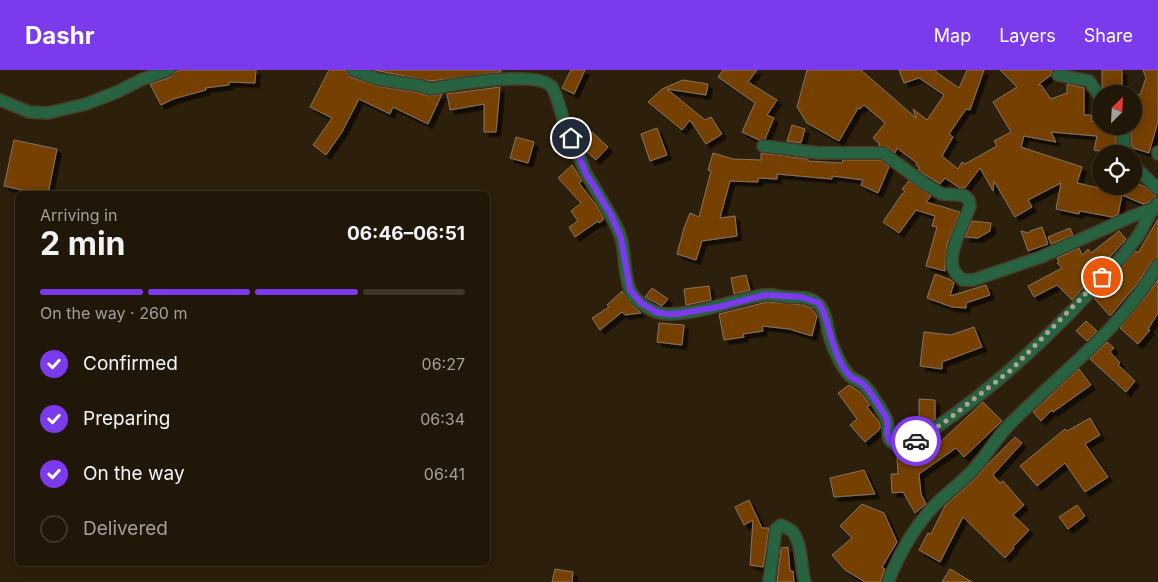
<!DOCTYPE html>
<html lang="en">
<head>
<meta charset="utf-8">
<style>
	body { margin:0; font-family:Inter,sans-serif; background:#292012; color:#f1f3f6; height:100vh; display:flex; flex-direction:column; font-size:19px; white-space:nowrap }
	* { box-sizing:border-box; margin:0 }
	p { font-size:16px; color:#a29f9c }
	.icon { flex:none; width:28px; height:28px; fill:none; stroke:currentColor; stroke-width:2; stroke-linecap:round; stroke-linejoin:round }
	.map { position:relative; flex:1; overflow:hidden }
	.side { position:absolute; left:15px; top:121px; width:475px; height:375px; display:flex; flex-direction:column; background:#211708; border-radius:8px; box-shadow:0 2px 12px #0003,0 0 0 1px #3e3629 }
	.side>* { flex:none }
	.needle { width:32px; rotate:24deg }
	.buttons { position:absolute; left:1092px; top:15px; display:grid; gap:10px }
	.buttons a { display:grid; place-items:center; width:50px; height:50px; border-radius:50%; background:#211708; box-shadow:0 2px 12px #0003,0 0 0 1px #3e3629; font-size:25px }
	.pin { position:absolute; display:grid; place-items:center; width:42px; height:42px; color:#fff; margin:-21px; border:2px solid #fff; border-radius:50%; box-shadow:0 1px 5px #0007 }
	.courier { position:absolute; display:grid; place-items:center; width:50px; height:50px; margin:-25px; border:4px solid #7c3aed; border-radius:50%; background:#fff; color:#222; box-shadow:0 1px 6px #0007 }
	.summary em { font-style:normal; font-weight:700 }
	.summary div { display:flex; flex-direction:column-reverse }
	.summary { display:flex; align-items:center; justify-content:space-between; height:85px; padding:0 25px }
	h1 { font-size:32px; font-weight:700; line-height:38px }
	.bar { display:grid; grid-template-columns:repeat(4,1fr); gap:8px 5px; align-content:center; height:60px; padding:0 25px }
	.bar i { height:6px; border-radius:4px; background:#3e3629 }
	.bar .active { background:#7c3aed }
	.bar p { grid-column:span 4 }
	ol { padding:0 25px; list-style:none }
	li { display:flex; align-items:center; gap:15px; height:55px }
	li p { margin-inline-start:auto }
	li .icon { padding:5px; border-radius:50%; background:#7c3aed; color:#fff; stroke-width:4 }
	li:last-child { color:#a29f9c }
	li i { width:28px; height:28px; border:2px solid #3e3629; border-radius:50% }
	header { display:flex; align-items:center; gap:30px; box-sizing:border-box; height:70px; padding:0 25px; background:#7c3aed; color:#fff }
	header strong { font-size:24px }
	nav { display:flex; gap:28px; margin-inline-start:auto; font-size:18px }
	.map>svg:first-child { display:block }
	.building { fill:#744101; stroke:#897462; filter:url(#shadow) }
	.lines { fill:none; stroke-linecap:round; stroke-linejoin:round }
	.minor-casing { stroke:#483c29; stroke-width:14 }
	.minor { stroke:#276241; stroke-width:11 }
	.done { stroke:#afa495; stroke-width:5; stroke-dasharray:0 9 }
	.route { stroke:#7c3aed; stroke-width:6 }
</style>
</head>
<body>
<header>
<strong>Dashr</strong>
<nav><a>Map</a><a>Layers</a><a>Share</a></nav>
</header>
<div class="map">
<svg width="1158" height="512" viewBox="0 0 1158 512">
	<defs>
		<filter id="shadow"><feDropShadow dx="4.5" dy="4.5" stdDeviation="0" flood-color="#0009"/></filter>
	</defs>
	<rect width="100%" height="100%" fill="#2c1f0b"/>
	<g class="building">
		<polygon points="181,0 256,0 255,13 229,12 229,15 205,18 206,20 173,29 161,35 150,14 171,7 175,2"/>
		<polygon points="329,0 346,0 347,4 350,7 376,16 420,23 428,26 442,24 428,54 393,37 390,44 359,29 342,62 326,85 313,75 332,48 310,37"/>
		<polygon points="374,0 501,0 501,2 431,11"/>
		<polygon points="571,0 585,0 574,24 562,18"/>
		<polygon points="723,0 757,0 748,12 777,30 767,45 774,48 765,69 759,70 742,62 755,33 718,7"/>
		<polygon points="807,0 861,0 916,48 913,39 927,50 944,25 919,8 904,13 899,0 936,0 936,2 959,18 967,0 984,0 970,40 966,39 949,64 953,67 942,86 958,99 962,92 965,94 997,76 994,71 1011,62 993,32 1017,17 1000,0 1052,0 1051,5 1038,15 1041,15 1051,29 1067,23 1067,14 1084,18 1084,45 1092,45 1091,51 1101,53 1101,56 1116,56 1116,74 1114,84 1094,80 1097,66 1051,62 1056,72 1024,66 1021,77 1082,97 1077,113 1099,118 1099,116 1134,116 1134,112 1145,117 1156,126 1149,132 1143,134 1122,125 1118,145 1112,147 1080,141 1079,144 1056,139 1061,113 1028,130 1032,137 1015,147 994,111 993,121 980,98 965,118 960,118 945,108 940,114 918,100 920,98 916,95 917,93 897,78 895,83 887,77 879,76 879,73 873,68 885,53 864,35 860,39 858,38 839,71 807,53 797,37"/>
		<polygon points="1102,0 1122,0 1122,20 1104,20 1102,16"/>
		<polygon points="1143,0 1158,0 1158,51 1149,83 1133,78 1131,73 1131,56 1134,56 1134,23 1140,25 1146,8"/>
		<polygon points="683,10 708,14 706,25 667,19 705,50 711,47 722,64 706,74 690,50 682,60 648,32 662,19"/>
		<polygon points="500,17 496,62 484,62 484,34 450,40 447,24"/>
		<polygon points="792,55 805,59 801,73 787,71"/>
		<polygon points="657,58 667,85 650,91 641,64"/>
		<polygon points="592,62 608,77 596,90 584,79 582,72"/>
		<polygon points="516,67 534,72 528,93 510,88"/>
		<polygon points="14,70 57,79 48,124 39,124 4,116"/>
		<polygon points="713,83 733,89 761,90 761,83 808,89 808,91 842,93 843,90 881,90 889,97 878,123 861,115 863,110 832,106 832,109 777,104 777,109 758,108 758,112 730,111 720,148 735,146 737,166 702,171 696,190 677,184 684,158 690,143 699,147 711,101 708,100"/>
		<polygon points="572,95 576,101 582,111 579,113 596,135 604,149 599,153 598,151 575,167 569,157 578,151 571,141 581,133 558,108"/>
		<polygon points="909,111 931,126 926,132 960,142 947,174 945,191 945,201 926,196 937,157 932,156 935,146 916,140 899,163 883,152 902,124 905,122 902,119"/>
		<polygon points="1158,149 1158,188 1152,191 1137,214 1110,246 1094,228 1136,181 1138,183"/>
		<polygon points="972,151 991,153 990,161 978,168 965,167"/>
		<polygon points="1042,157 1048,174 1028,181 1021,161 1029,163 1030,161"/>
		<polygon points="1070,158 1073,165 1051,174 1048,167"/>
		<polygon points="1119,161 1126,169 1072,230 1057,215 1034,227 1028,216 1062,198 1057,193 1059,192 1057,188 1079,178 1082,185 1088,179 1091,183"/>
		<polygon points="935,204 951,210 954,213 950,226 986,215 990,225 966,233 966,238 952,237 927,228"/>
		<polygon points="746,205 750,220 734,224 731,208"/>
		<polygon points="1158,209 1158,243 1148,259 1150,260 1138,274 1120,258 1149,223"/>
		<polygon points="709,216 711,230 686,235 684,219"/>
		<polygon points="652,218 668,229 662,236 645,227"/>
		<polygon points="622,221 631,234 641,243 625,245 622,242 600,260 592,248 609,237 607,235"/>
		<polygon points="767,232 803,235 811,238 817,246 812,266 789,259 762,256 763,261 743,264 744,267 724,270 719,244"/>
		<polygon points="1086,251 1097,261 1087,271 1076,261"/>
		<polygon points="659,253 684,255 682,275 657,272"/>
		<polygon points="974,257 982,277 942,292 942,299 920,296 924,262 951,265"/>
		<polygon points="1107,272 1114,278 1110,282 1120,293 1118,295 1135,311 1126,322 1090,289"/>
		<polygon points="1079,299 1091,315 1053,342 1052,340 1041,351 1033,342"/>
		<polygon points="849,315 860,322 870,335 867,337 880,353 880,359 865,372 850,355 857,349 838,323"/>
		<polygon points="919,329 935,330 935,349 929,353 919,353"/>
		<polygon points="983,332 1002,351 964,387 956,378 919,404 921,424 926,434 915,443 903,422 892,423 891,404 898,404 897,387 910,387 935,368 935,377"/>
		<polygon points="1090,348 1100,365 1085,374 1108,407 1085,422 1065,393 1037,416 1020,396 1065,359 1067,361"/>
		<polygon points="1015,367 1022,373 993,405 1000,413 1003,411 1024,435 1013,445 1029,460 1013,477 1014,478 1005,488 963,447 940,492 919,480 928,463 931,464 945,436 975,409 990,392"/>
		<polygon points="864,400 875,424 834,427 830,408"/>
		<polygon points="749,430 762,458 769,458 763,497 750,495 753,450 744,455 735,437"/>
		<polygon points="862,434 884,443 897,472 882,497 885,499 880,512 865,512 845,500 832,485 852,468 840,456"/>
		<polygon points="1077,435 1085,446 1068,459 1059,447"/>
		<polygon points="788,477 790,501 793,501 794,512 777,512 781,478"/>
		<polygon points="555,499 573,502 572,512 552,512"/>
		<polygon points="950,499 972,512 942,512"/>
	</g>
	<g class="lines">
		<defs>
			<g id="minor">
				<path d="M353 0 377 9 422 16 430 19C456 14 537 0 552 17 561 33 561 52 571 68 580 82 581 100 592 113 601 130 613 147 620 165 626 182 623 203 630 220 636 233 654 244 668 244 701 244 732 230 764 225 772 224 778 226 785 227 794 228 802 226 810 229 824 234 826 248 828 260 830 272 841 298 850 306 854 310 860 311 864 315 868 318 886 346 887 351 890 361 884 371 897 375 910 380 924 366 934 359 1005 310 1070 247 1125 183 1129 177 1134 172 1138 166 1145 155 1149 143 1158 133"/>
				<polyline points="1058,5 1089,11 1101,28"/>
				<polyline points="0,30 29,42 48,43 86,34 117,22 143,9 168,0"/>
				<polyline points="1123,56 1124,74 1126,84"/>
				<path d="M763 76 819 83H883L925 114 942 124 959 125 965 126 969 130 970 136C964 153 948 181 953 198 955 204 959 207 963 210H973L1041 187 1133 146 1152 139"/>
				<polyline points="1158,82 1158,84"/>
				<polyline points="1134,96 1158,119"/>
				<path d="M769 512 776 459 781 455C785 457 789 459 792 461 803 474 800 497 805 512"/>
				<path d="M888 512C899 484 914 457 935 435 947 423 963 411 974 399 987 385 996 368 1009 355 1061 302 1120 261 1158 195"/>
			</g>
		</defs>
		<use href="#minor" class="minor-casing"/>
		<use href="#minor" class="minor"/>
	</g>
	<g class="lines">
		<polyline class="done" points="916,371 946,351 1011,300 1102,207"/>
		<path class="route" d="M571 68 587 106 592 113 611 145 621 168 630 220 641 233 656 242 667 244H676L718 237 765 225 801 227 819 233C829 251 830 272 840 291 842 296 847 304 851 307 855 310 861 311 864 315 870 320 882 341 886 347 890 355 884 366 891 373 900 379 909 376 916 371"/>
	</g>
</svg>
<div class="buttons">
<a><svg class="needle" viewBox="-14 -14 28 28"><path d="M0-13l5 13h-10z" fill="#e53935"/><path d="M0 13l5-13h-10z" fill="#a29f9c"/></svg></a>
<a><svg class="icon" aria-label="locate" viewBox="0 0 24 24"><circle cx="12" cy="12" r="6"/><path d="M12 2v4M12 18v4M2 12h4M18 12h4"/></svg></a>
</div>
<div class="pin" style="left:1102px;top:207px;background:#ea580c"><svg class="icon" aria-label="bag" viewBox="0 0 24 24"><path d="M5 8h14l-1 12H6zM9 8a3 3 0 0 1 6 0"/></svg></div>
<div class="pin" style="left:571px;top:68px;background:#1f2937"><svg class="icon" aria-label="home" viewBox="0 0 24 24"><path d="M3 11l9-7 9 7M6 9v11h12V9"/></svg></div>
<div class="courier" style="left:916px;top:371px"><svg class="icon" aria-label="car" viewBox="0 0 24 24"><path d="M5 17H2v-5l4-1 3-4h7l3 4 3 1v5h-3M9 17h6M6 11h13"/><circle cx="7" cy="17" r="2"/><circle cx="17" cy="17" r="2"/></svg></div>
<section class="side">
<div class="summary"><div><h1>2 min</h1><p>Arriving in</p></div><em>06:46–06:51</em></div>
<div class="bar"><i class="active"></i><i class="active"></i><i class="active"></i><i></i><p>On the way · 260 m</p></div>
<ol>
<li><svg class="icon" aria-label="check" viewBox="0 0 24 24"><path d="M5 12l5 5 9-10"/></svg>Confirmed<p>06:27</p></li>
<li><svg class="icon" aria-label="check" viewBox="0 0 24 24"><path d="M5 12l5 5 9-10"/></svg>Preparing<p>06:34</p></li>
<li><svg class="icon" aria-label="check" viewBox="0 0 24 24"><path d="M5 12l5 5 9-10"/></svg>On the way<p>06:41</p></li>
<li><i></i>Delivered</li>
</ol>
</section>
</div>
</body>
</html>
